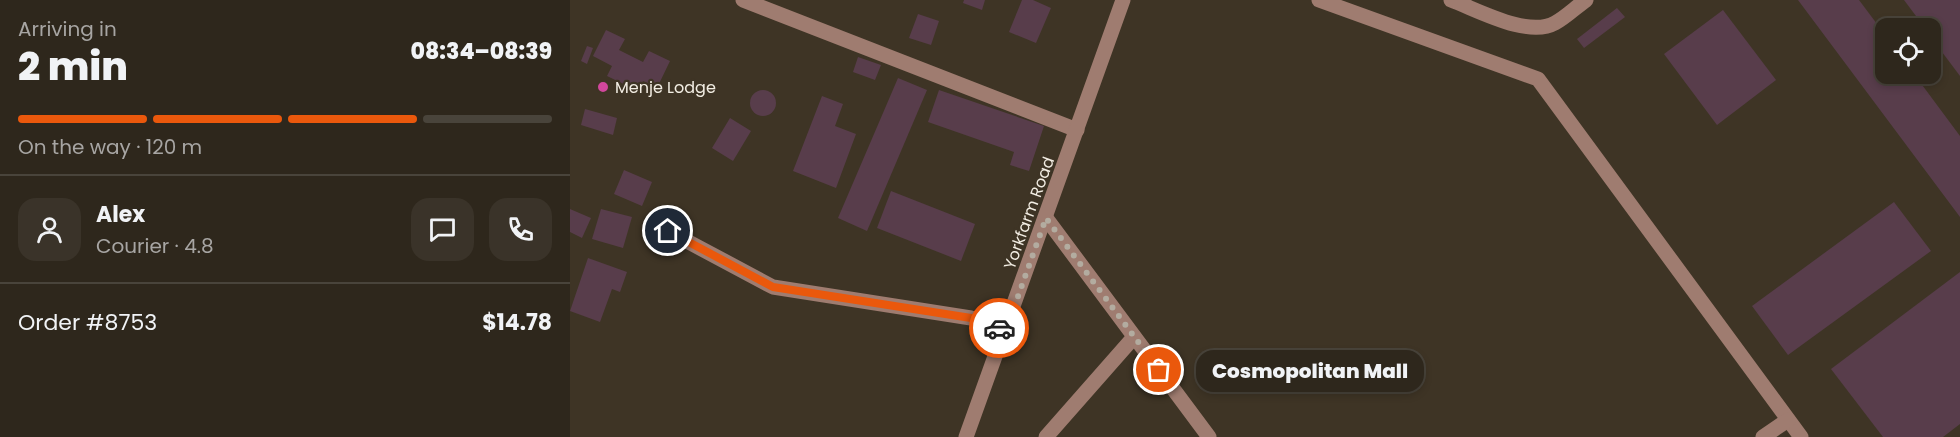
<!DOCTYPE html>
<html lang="en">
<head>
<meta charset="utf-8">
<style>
	body { margin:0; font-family:Poppins,sans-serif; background:#3a3329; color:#f1f3f6; height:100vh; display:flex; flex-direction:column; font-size:22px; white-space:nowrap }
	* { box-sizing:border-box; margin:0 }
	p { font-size:20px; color:#a7a5a3 }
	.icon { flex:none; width:33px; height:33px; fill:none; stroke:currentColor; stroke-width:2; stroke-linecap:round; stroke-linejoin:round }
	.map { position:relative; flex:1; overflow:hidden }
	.drawer { display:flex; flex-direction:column; background:#2e271c; width:570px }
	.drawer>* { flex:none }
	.buttons { position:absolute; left:1305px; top:18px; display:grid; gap:12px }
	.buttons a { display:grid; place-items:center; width:66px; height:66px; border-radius:12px; background:#2e271c; box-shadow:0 3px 9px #0003,0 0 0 2px #49443b; font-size:30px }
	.pin { position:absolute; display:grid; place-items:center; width:51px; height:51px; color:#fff; margin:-26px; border:3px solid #fff; border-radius:50%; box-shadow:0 2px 6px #0007 }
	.courier { position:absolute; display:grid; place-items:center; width:60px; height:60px; margin:-30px; border:4px solid #ea580c; border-radius:50%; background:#fff; color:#222; box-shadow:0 2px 8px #0007 }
	.bubble { position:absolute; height:42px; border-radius:18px; background:#2e271c; box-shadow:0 3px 9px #0003,0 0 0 2px #49443b; font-size:20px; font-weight:800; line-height:42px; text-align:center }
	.summary em { font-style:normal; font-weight:800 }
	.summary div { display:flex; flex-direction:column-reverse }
	.summary { display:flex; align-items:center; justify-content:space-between; height:102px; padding:0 18px }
	h1 { font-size:39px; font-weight:800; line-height:45px }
	.bar { display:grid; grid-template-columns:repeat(4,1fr); gap:9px 6px; align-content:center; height:72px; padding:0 18px }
	.bar i { height:8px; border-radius:4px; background:#49443b }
	.bar .current { background:#ea580c }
	.bar p { grid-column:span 4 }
	.line { display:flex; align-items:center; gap:15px; padding:0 18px; border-top:2px solid #49443b }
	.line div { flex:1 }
	.round { display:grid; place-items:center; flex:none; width:63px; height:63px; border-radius:18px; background:#3a3329 }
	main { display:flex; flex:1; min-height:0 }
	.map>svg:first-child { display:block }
	.building { fill:#583d4b }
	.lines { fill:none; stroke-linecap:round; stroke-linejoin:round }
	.minor { stroke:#9f7c70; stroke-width:15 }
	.done { stroke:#b3aca0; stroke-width:6; stroke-dasharray:0 10.8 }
	.route { stroke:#ea580c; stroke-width:8 }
	.hotel-dot { fill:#d1479c; stroke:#3e3425; stroke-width:2 }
	.labels { text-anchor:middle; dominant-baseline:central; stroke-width:4.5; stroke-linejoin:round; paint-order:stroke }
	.poi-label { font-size:16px; fill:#f2ede3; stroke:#3e3425; text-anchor:start }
	.street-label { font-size:16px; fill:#f2ede3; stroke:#3e3425 }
</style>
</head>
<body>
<main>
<section class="drawer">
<div class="summary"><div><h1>2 min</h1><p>Arriving in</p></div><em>08:34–08:39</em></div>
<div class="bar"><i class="current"></i><i class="current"></i><i class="current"></i><i></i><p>On the way · 120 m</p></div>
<div class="line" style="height:108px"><a class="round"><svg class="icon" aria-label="person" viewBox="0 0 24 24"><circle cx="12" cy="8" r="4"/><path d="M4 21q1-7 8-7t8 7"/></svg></a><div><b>Alex</b><p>Courier · 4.8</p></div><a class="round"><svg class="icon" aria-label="chat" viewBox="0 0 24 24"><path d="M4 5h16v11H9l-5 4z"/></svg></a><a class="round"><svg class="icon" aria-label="phone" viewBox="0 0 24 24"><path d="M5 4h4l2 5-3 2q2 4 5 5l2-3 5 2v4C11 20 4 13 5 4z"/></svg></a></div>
<div class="line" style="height:78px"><div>Order #8753</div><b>$14.78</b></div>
</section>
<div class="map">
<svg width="1390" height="437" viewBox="0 0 1390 437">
	<rect width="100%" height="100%" fill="#3e3425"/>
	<g class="building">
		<polygon points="394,0 415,0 412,10 393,3"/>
		<polygon points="452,0 463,0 481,8 466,43 439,32"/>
		<polygon points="1228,0 1289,0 1316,36 1316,74 1344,74 1390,136 1390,217"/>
		<polygon points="1334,0 1390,0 1390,76 1360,36 1360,28 1355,28"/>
		<polygon points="1047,8 1055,17 1014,48 1007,39"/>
		<polygon points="1153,10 1206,80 1147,125 1094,54"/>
		<polygon points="348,14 369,21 361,45 339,38"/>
		<polygon points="36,30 55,39 49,50 73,62 79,51 100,61 87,88 73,81 68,91 37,76 42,66 23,56"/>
		<polygon points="17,46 23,48 17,64 11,61"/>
		<polygon points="288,57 311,65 305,80 283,72"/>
		<polygon points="328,78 357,90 297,231 268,218"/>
		<circle cx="193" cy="103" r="13"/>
		<polygon points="369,90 474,126 459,171 440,165 444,152 358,122"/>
		<polygon points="252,96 273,104 265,126 286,134 266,188 223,171"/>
		<polygon points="15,109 47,118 43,135 11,125"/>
		<polygon points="160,118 181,131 163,161 142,148"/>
		<polygon points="54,170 82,182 72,206 44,194"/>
		<polygon points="321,191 405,224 391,261 307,228"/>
		<polygon points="1324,202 1361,251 1218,355 1182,306"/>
		<polygon points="0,209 21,218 12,238 0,232"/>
		<polygon points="31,209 62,217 53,248 22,239"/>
		<polygon points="18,258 57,272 50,292 42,289 30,322 0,311"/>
		<polygon points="1390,272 1390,424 1373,437 1313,437 1261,369"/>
	</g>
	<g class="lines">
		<g class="minor">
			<polyline points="173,0 507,130"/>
			<polyline points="749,0 968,79 1231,437"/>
			<path d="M881 0C908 10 958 38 985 23 996 17 1006 7 1016 0"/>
			<polyline points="476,218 639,437"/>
			<polyline points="98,231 203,287 401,318 436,330"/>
			<polyline points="396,437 553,0"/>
			<polyline points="476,437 564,337"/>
			<polyline points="1193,437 1218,420"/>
		</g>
	</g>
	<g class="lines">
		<polyline class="done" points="429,328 436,330 476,218 589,370"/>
		<polyline class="route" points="98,231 203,287 401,318 429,328"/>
	</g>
	<circle class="hotel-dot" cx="33" cy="87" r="6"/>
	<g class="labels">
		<g class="poi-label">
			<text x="45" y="87">Menje Lodge</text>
		</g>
		<g class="street-label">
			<text transform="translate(459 213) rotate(-70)">Yorkfarm Road</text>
		</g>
	</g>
</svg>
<div class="buttons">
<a><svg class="icon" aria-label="locate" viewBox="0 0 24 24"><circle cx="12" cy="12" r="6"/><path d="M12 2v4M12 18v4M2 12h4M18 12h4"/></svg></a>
</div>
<div class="pin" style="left:589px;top:370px;background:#ea580c"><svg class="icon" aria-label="bag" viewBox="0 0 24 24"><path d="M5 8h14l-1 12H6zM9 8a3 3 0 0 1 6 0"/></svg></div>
<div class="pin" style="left:98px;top:231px;background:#1f2937"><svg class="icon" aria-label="home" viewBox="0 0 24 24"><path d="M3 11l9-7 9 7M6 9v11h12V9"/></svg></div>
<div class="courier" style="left:429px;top:328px"><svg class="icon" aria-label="car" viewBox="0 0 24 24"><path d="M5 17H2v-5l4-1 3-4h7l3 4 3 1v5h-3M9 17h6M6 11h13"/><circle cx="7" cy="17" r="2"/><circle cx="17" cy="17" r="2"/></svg></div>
<div class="bubble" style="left:626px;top:350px;width:228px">Cosmopolitan Mall</div>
</div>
</main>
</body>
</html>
